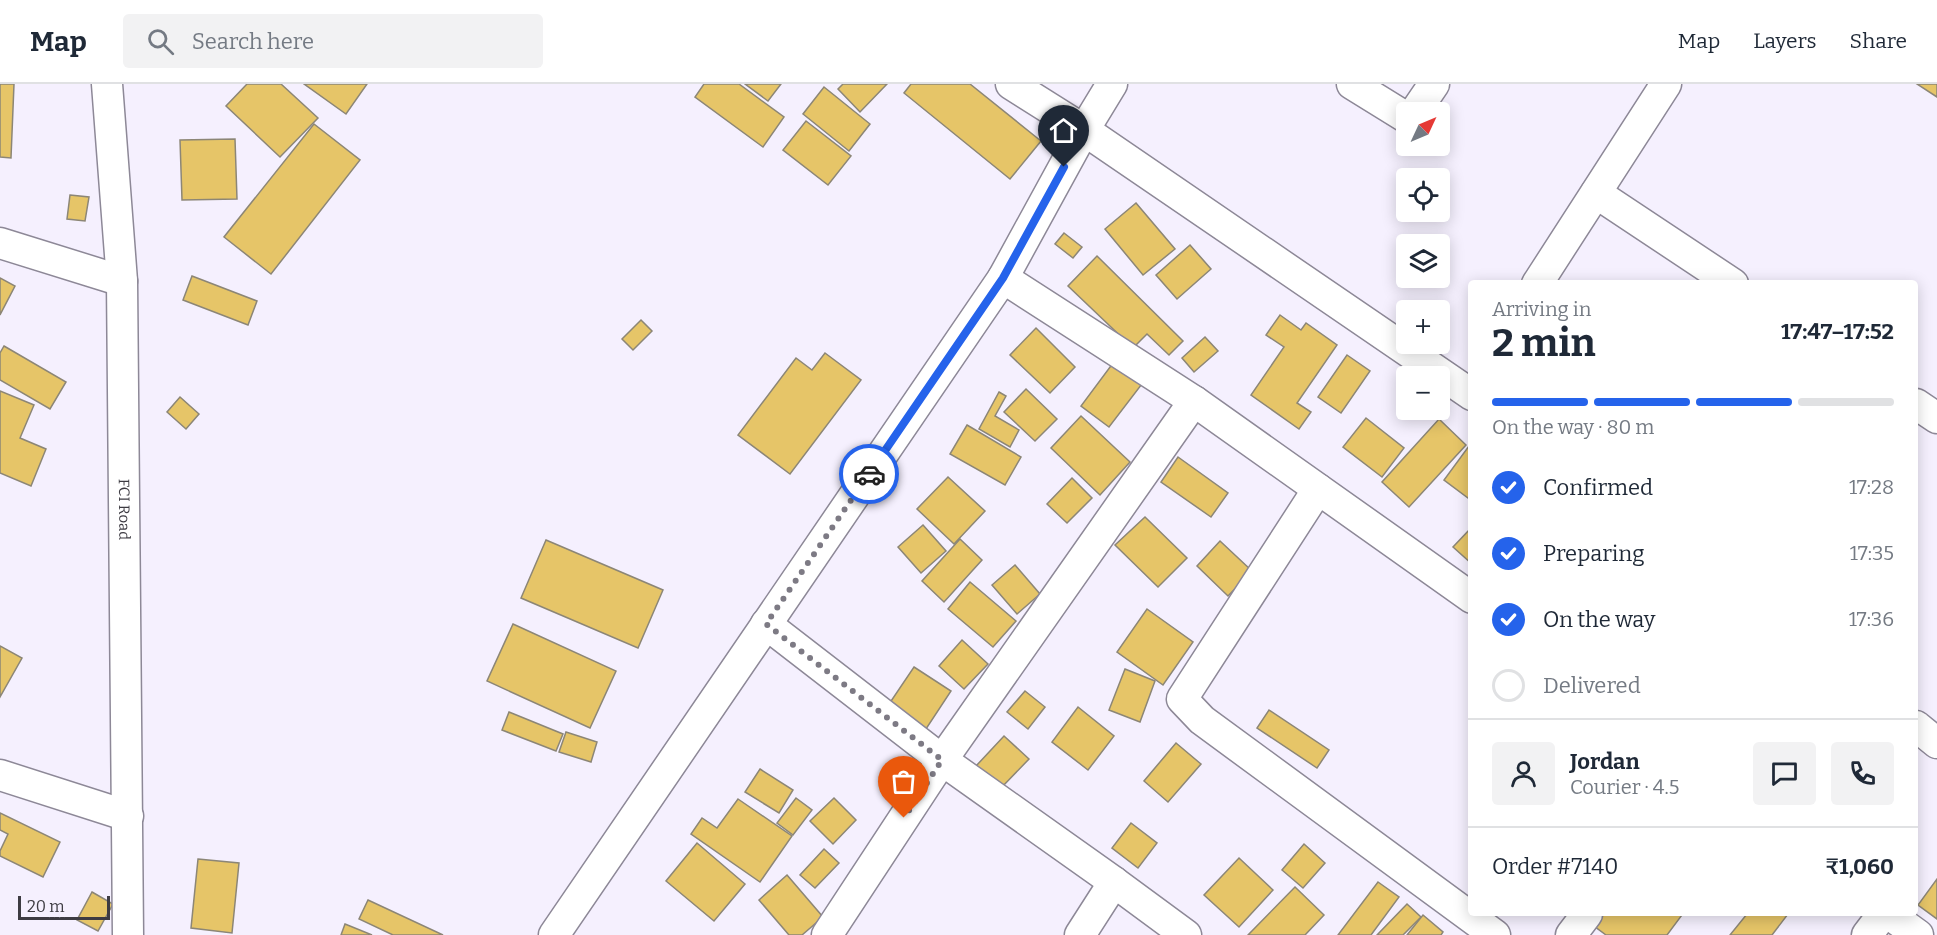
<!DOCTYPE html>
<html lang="en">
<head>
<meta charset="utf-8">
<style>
	body { margin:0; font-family:Bitter,serif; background:#f2f2f3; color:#1f2937; height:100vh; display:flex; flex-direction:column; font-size:22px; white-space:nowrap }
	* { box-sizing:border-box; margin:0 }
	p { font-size:20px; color:#747a83 }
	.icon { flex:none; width:33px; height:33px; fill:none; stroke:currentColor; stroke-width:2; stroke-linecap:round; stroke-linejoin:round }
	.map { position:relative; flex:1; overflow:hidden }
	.side { position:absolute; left:1468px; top:196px; width:450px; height:636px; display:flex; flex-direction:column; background:#fff; border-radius:6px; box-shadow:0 3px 15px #0003 }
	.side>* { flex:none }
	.needle { width:39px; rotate:46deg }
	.controls { position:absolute; left:1396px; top:18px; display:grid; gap:12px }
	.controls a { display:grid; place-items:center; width:54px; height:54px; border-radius:6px; background:#fff; box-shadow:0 3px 15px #0003; font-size:30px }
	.scale { position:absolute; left:18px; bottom:15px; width:92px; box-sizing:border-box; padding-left:6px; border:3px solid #3d3b42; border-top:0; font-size:16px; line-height:21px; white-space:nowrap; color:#3d3b42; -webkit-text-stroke:4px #f5f0fe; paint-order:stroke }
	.pin { position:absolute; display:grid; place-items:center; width:51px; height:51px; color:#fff; margin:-62px -26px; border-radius:50% 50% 50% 0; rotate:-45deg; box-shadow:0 0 6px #0007 }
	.pin .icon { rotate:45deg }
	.courier { position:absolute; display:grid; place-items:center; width:60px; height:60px; margin:-30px; border:4px solid #2563eb; border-radius:50%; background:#fff; color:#222; box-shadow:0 2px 8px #0007 }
	.summary em { font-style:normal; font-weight:700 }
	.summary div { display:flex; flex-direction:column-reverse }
	.summary { display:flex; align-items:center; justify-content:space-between; height:102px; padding:0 24px }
	h1 { font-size:39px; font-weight:700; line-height:45px }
	.bar { display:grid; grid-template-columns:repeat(4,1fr); gap:9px 6px; align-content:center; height:72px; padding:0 24px }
	.bar i { height:8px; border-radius:4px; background:#e0e1e3 }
	.bar .on { background:#2563eb }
	.bar p { grid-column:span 4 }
	.line { display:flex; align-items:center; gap:15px; padding:0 24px; border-top:2px solid #e0e1e3 }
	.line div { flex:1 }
	.round { display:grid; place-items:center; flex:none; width:63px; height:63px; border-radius:6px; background:#f2f2f3 }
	ol { padding:0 24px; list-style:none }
	li { display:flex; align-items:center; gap:18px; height:66px }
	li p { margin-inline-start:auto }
	li .icon { padding:6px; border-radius:50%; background:#2563eb; color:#fff; stroke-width:4 }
	li:last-child { color:#747a83 }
	li i { width:33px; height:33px; border:3px solid #e0e1e3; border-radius:50% }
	header { display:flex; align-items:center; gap:36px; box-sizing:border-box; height:84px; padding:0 30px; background:#fff; border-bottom:2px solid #e0e1e3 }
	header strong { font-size:28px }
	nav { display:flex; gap:33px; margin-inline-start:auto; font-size:21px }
	.search { width:420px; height:54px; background:#f2f2f3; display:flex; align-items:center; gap:15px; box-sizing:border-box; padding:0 21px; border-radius:6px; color:#747a83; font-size:22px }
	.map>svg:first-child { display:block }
	.building { fill:#e6c568; stroke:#8c8676; stroke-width:1.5 }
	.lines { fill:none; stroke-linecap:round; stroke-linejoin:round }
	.minor-casing { stroke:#8d8897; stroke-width:33 }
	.minor { stroke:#fff; stroke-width:30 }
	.done { stroke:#7d7a84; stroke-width:6; stroke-dasharray:0 10.8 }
	.route { stroke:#2563eb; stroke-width:8 }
	.labels { text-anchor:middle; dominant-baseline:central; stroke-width:4.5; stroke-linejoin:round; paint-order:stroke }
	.street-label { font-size:15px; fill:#3d3b42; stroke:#f5f0fe }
</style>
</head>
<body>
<header>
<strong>Map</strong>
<div class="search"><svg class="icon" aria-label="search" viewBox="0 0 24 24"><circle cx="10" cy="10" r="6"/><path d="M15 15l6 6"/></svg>Search here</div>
<nav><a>Map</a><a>Layers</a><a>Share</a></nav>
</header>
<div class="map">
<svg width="1937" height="851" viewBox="0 0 1937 851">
	<rect width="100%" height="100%" fill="#f5f0fe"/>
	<g class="building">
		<polygon points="0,0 14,0 11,74 0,73"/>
		<polygon points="247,0 281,0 318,34 280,73 226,22"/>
		<polygon points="304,0 367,0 346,30"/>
		<polygon points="704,0 739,0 784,33 763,63 695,13"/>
		<polygon points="745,0 781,0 768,17"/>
		<polygon points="843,0 887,0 860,28 838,5"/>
		<polygon points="911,0 970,0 1041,57 1010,95 904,9"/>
		<polygon points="1917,0 1937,0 1937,13"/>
		<polygon points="824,3 870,40 849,67 803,30"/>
		<polygon points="806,37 851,72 828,101 783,66"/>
		<polygon points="314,40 360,76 271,190 224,153"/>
		<polygon points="235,55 237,115 182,116 180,56"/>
		<polygon points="70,111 89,113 85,137 67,135"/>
		<polygon points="1136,119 1175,165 1143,191 1105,145"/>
		<polygon points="1064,149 1082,163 1073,174 1055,160"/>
		<polygon points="1190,161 1211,185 1177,215 1156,191"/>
		<polygon points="1097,172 1183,257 1169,271 1147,250 1133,264 1068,202"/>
		<polygon points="192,192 257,217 248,241 183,216"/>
		<polygon points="0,194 15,202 0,231"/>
		<polygon points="1280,231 1301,246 1306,239 1337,261 1297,319 1311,328 1299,345 1251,311 1284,263 1266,251"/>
		<polygon points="641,236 652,247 633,266 622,255"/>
		<polygon points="1036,244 1075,283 1050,309 1010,271"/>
		<polygon points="1205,253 1218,267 1194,288 1182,274"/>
		<polygon points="4,262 66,298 50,325 0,296 0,269"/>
		<polygon points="825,269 861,296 790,390 738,351 796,274 812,286"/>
		<polygon points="1347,271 1370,287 1341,329 1318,313"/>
		<polygon points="1116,275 1145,296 1109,343 1081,322"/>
		<polygon points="1026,305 1057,335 1035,357 1004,328"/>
		<polygon points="0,307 34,321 20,354 46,365 31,402 0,389"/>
		<polygon points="999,308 1006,312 995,332 1019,346 1010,363 979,345"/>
		<polygon points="180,313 199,330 186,345 167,328"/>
		<polygon points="1081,332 1130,378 1100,411 1051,364"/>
		<polygon points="1366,334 1404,364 1382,393 1343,363"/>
		<polygon points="1439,335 1466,361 1409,423 1382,398"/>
		<polygon points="967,341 1021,373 1005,401 950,370"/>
		<polygon points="1469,362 1472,364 1472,417 1444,396"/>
		<polygon points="1178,373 1228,409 1211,433 1161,398"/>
		<polygon points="948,393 985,427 954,460 917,425"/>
		<polygon points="1072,394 1092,414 1067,439 1047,420"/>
		<polygon points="1145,433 1187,474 1158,503 1115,461"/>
		<polygon points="923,441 946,467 921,489 898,463"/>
		<polygon points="1472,443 1472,480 1453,463"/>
		<polygon points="960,455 982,476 944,518 922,497"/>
		<polygon points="546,456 663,506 638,564 521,514"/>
		<polygon points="1220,457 1252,487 1228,512 1197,482"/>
		<polygon points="1015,481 1040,510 1017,530 992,501"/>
		<polygon points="970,498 1016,537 993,563 948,525"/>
		<polygon points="1147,525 1193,558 1163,601 1117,568"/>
		<polygon points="513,540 616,587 590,644 487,597"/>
		<polygon points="962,556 988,580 964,605 939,582"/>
		<polygon points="0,562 22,574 0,613"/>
		<polygon points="914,583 951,607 924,648 887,623"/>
		<polygon points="1125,585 1155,597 1140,638 1109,626"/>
		<polygon points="1025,607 1045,623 1028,645 1007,628"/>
		<polygon points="1078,623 1114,652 1088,686 1052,658"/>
		<polygon points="1269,626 1329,666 1317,684 1257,644"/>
		<polygon points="509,628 563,650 556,667 502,646"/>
		<polygon points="566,648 597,658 591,678 559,668"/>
		<polygon points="1004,652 1029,675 1001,704 976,682"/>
		<polygon points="1176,659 1201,680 1168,718 1144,697"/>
		<polygon points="760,685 793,706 779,729 745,708"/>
		<polygon points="796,714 812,726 793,751 777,739"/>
		<polygon points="834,714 856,736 833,760 810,737"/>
		<polygon points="738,715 792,752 760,798 691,750 702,734 717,744"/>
		<polygon points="0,729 60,758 43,793 0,772 0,767 8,750 0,746"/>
		<polygon points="1131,739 1157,759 1138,784 1112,764"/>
		<polygon points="697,759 745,800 714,837 666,797"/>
		<polygon points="1304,760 1325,779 1303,804 1282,786"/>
		<polygon points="824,765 839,779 815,804 800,791"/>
		<polygon points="1239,774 1273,806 1239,843 1204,811"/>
		<polygon points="198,775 239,779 232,849 191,844"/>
		<polygon points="787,791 823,833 802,851 789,851 759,816"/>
		<polygon points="1937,795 1937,835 1918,821"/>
		<polygon points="1378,798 1399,813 1371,851 1338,851"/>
		<polygon points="1295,803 1324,831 1305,851 1248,851"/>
		<polygon points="92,808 113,820 98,847 77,836"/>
		<polygon points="368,816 443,851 393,851 359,835"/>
		<polygon points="1407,820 1421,833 1403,851 1377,851"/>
		<polygon points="1604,830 1679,830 1682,831 1667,851 1606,851 1594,842"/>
		<polygon points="1747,830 1788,830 1772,851 1730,851"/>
		<polygon points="1423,831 1443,848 1441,851 1407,851"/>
		<polygon points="345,840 372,851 341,851"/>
	</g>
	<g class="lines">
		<defs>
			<g id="minor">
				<path id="s1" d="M107 0 122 197 128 851"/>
				<polyline points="1011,0 1084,46 1472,311"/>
				<polyline points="1352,0 1407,34"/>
				<polyline points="1415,28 1434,0"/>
				<polyline points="1596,109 1733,200"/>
				<polyline points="0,159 122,197"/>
				<polyline points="1003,194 1084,46 1112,0"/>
				<polyline points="1537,200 1666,0"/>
				<polyline points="1916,320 1937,334"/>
				<polyline points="1318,405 1182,615 1202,636 1495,851"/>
				<polyline points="766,540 942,676 827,851"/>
				<polyline points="1916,642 1937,659"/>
				<polyline points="0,691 128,732"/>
				<polyline points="1114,798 942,676 1194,317"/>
				<polyline points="1889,830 1918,851"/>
				<polyline points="554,851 1003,194 1194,317 1472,514"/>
				<polyline points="1080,851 1114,798 1186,851"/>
				<polyline points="1571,851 1587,830"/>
				<polyline points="1867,851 1883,830"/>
			</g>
		</defs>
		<use href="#minor" class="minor-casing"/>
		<use href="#minor" class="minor"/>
	</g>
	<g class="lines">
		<polyline class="done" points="869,390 766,540 942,676 904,734"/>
		<polyline class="route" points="869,390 1003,194 1064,83"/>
	</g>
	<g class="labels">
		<g class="street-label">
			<text stroke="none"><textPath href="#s1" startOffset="426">FCI Road</textPath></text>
		</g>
	</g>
</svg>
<div class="controls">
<a><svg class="needle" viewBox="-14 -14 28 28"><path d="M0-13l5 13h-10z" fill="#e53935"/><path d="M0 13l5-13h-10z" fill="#747a83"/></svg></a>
<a><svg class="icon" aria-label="locate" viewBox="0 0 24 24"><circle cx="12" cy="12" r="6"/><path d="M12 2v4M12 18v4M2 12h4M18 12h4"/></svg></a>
<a><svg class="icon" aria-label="layers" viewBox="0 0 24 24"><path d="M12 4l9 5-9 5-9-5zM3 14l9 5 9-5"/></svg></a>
<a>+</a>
<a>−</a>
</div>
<div class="scale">20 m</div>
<div class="pin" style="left:904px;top:734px;background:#ea580c"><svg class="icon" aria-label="bag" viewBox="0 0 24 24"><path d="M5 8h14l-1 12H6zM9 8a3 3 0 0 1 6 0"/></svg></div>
<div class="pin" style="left:1064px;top:83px;background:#1f2937"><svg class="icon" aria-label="home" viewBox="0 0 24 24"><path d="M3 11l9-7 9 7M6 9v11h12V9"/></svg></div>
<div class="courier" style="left:869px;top:390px"><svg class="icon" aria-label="car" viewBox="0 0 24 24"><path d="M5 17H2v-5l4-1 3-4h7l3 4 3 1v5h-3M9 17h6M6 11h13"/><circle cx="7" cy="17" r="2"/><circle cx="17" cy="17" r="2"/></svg></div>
<section class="side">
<div class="summary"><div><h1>2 min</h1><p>Arriving in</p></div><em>17:47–17:52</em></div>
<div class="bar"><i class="on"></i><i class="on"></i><i class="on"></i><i></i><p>On the way · 80 m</p></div>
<ol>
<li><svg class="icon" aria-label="check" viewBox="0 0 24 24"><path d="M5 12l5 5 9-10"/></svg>Confirmed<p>17:28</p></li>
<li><svg class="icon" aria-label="check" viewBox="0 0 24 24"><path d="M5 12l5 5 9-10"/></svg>Preparing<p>17:35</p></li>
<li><svg class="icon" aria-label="check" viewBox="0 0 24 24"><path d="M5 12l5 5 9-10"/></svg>On the way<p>17:36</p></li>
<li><i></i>Delivered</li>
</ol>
<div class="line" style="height:108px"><a class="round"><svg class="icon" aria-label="person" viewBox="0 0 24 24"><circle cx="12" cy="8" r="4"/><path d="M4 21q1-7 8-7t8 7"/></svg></a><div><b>Jordan</b><p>Courier · 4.5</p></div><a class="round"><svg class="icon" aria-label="chat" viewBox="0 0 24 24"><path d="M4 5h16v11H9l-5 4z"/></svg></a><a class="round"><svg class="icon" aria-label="phone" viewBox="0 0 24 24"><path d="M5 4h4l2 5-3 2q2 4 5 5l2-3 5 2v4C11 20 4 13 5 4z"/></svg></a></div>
<div class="line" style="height:78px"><div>Order #7140</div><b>₹1,060</b></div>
</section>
</div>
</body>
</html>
